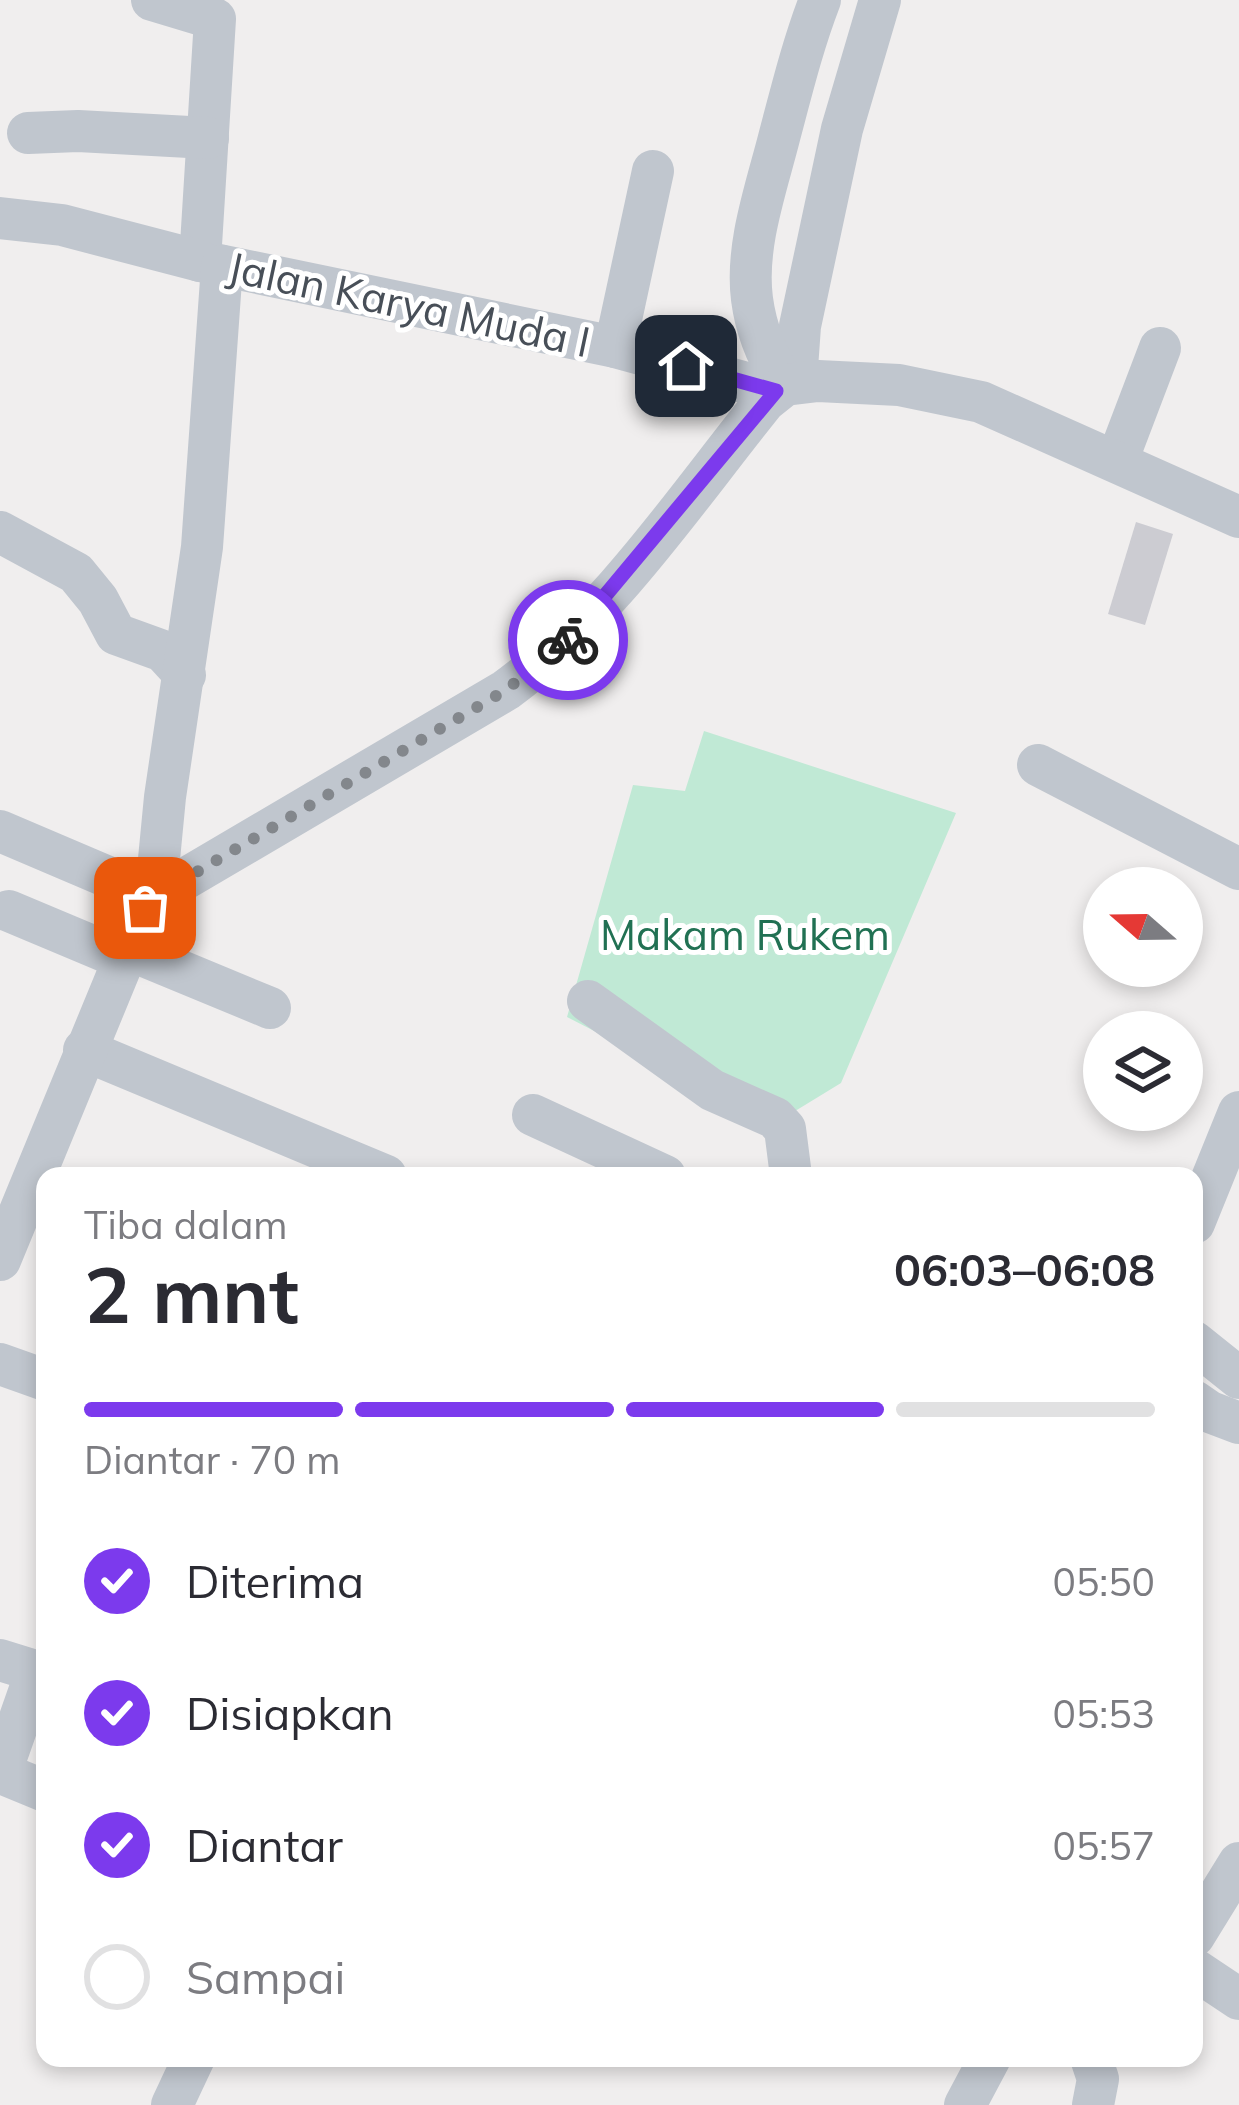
<!DOCTYPE html>
<html lang="id">
<head>
<meta charset="utf-8">
<style>
	body { margin:0; font-family:Mulish,sans-serif; background:#f2f2f3; color:#2b2b33; height:100vh; display:flex; flex-direction:column; font-size:45px; white-space:nowrap }
	* { box-sizing:border-box; margin:0 }
	p { font-size:39px; color:#7c7c81 }
	.icon { flex:none; width:66px; height:66px; fill:none; stroke:currentColor; stroke-width:2; stroke-linecap:round; stroke-linejoin:round }
	.map { position:relative; flex:1; overflow:hidden }
	.sheet { position:absolute; left:36px; top:1167px; width:1167px; height:900px; display:flex; flex-direction:column; background:#fff; border-radius:24px; box-shadow:0 6px 18px #0003 }
	.sheet>* { flex:none }
	.needle { width:78px; rotate:290deg }
	.controls { position:absolute; left:1083px; top:867px; display:grid; gap:24px }
	.controls a { display:grid; place-items:center; width:120px; height:120px; border-radius:50%; background:#fff; box-shadow:0 6px 18px #0003; font-size:60px }
	.pin { position:absolute; display:grid; place-items:center; width:102px; height:102px; color:#fff; margin:-51px; border-radius:24px; box-shadow:0 6px 18px #0006 }
	.courier { position:absolute; display:grid; place-items:center; width:120px; height:120px; margin:-60px; border:9px solid #7c3aed; border-radius:50%; background:#fff; color:#222; box-shadow:0 3px 15px #0007 }
	.headline em { font-style:normal; font-weight:700 }
	.headline div { display:flex; flex-direction:column-reverse }
	.headline { display:flex; align-items:center; justify-content:space-between; height:204px; padding:0 48px }
	h1 { font-size:78px; font-weight:700; line-height:90px }
	.bar { display:grid; grid-template-columns:repeat(4,1fr); gap:18px 12px; align-content:center; height:144px; padding:0 48px }
	.bar i { height:15px; border-radius:9px; background:#e1e1e2 }
	.bar .active { background:#7c3aed }
	.bar p { grid-column:span 4 }
	ol { padding:0 48px; list-style:none }
	li { display:flex; align-items:center; gap:36px; height:132px }
	li p { margin-inline-start:auto }
	li .icon { padding:12px; border-radius:50%; background:#7c3aed; color:#fff; stroke-width:4 }
	li:last-child { color:#7c7c81 }
	li i { width:66px; height:66px; border:6px solid #e1e1e2; border-radius:50% }
	.map>svg:first-child { display:block }
	.green { fill:#c0e9d5 }
	.building { fill:#ccccd2 }
	.lines { fill:none; stroke-linecap:round; stroke-linejoin:round }
	.minor { stroke:#c0c6ce; stroke-width:42 }
	.done { stroke:#83878c; stroke-width:12; stroke-dasharray:0 21.6 }
	.route { stroke:#7c3aed; stroke-width:15 }
	.labels { text-anchor:middle; dominant-baseline:central; stroke-width:10; stroke-linejoin:round; paint-order:stroke }
	.street-label { font-size:42px; fill:#484f58; stroke:#fff }
	.park-label { font-size:42px; fill:#217153; stroke:#fff }
</style>
</head>
<body>
<div class="map">
<svg width="1239" height="2105" viewBox="0 0 1239 2105">
	<rect width="100%" height="100%" fill="#f0eeee"/>
	<polygon class="green" points="704,731 956,813 841,1083 769,1127 678,1074 567,1017 633,785 685,791"/>
	<polygon class="building" points="1136,522 1173,534 1145,625 1108,614"/>
	<g class="lines">
		<g class="minor">
			<polyline points="152,0 215,19 200,261 615,347 776,391"/>
			<polyline points="28,133 78,131 208,138"/>
			<polyline points="0,218 62,225 200,261"/>
			<polyline points="615,347 653,171"/>
			<polyline points="796,382 800,326 842,129 880,0"/>
			<path d="M785 385C768 359 756 330 752 299 745 245 767 186 780 134 792 89 803 44 820 0"/>
			<polyline points="1117,461 1160,348"/>
			<polyline points="0,532 76,573 98,600 116,634 163,651 185,675"/>
			<polyline points="1038,765 1239,869"/>
			<polyline points="0,831 155,897"/>
			<polyline points="161,893 159,859 165,797 202,547 222,266"/>
			<polyline points="9,911 121,958"/>
			<polyline points="125,948 270,1008"/>
			<polyline points="588,1001 712,1090 775,1118 785,1129 791,1176"/>
			<polyline points="84,1050 386,1176"/>
			<polyline points="533,1115 665,1176"/>
			<polyline points="1194,1223 1239,1112"/>
			<path d="M0 1260 145 908 161 893 506 690C610 614 685 500 765 401L785 385 818 381 899 385 981 402 1239 517"/>
			<polyline points="1194,1342 1239,1378"/>
			<polyline points="0,1364 45,1380"/>
			<polyline points="1194,1401 1210,1412 1239,1423"/>
			<polyline points="0,1660 29,1669 34,1678 2,1769 6,1775 45,1791"/>
			<polyline points="1194,1936 1239,1863"/>
			<polyline points="1194,1969 1239,1999"/>
			<polyline points="1091,2058 1098,2079 1093,2105"/>
			<polyline points="172,2105 194,2058"/>
			<polyline points="965,2105 990,2058"/>
		</g>
	</g>
	<g class="lines">
		<polyline class="done" points="145,908 161,893 506,690 568,640"/>
		<polyline class="route" points="568,640 776,391 686,366"/>
	</g>
	<g class="labels">
		<g class="street-label">
			<text transform="translate(409 304) rotate(12)">Jalan Karya Muda I</text>
		</g>
		<g class="park-label">
			<text x="745" y="934">Makam Rukem</text>
		</g>
	</g>
</svg>
<div class="controls">
<a><svg class="needle" viewBox="-14 -14 28 28"><path d="M0-13l5 13h-10z" fill="#e53935"/><path d="M0 13l5-13h-10z" fill="#7c7c81"/></svg></a>
<a><svg class="icon" aria-label="layers" viewBox="0 0 24 24"><path d="M12 4l9 5-9 5-9-5zM3 14l9 5 9-5"/></svg></a>
</div>
<div class="pin" style="left:145px;top:908px;background:#ea580c"><svg class="icon" aria-label="bag" viewBox="0 0 24 24"><path d="M5 8h14l-1 12H6zM9 8a3 3 0 0 1 6 0"/></svg></div>
<div class="pin" style="left:686px;top:366px;background:#1f2937"><svg class="icon" aria-label="home" viewBox="0 0 24 24"><path d="M3 11l9-7 9 7M6 9v11h12V9"/></svg></div>
<div class="courier" style="left:568px;top:640px"><svg class="icon" aria-label="bike" viewBox="0 0 24 24"><circle cx="6" cy="16" r="4"/><circle cx="18" cy="16" r="4"/><path d="M6 16l4-8h5l3 8M10 8l3 8H6M13 5h3"/></svg></div>
<section class="sheet">
<div class="headline"><div><h1>2 mnt</h1><p>Tiba dalam</p></div><em>06:03–06:08</em></div>
<div class="bar"><i class="active"></i><i class="active"></i><i class="active"></i><i></i><p>Diantar · 70 m</p></div>
<ol>
<li><svg class="icon" aria-label="check" viewBox="0 0 24 24"><path d="M5 12l5 5 9-10"/></svg>Diterima<p>05:50</p></li>
<li><svg class="icon" aria-label="check" viewBox="0 0 24 24"><path d="M5 12l5 5 9-10"/></svg>Disiapkan<p>05:53</p></li>
<li><svg class="icon" aria-label="check" viewBox="0 0 24 24"><path d="M5 12l5 5 9-10"/></svg>Diantar<p>05:57</p></li>
<li><i></i>Sampai</li>
</ol>
</section>
</div>
</body>
</html>
